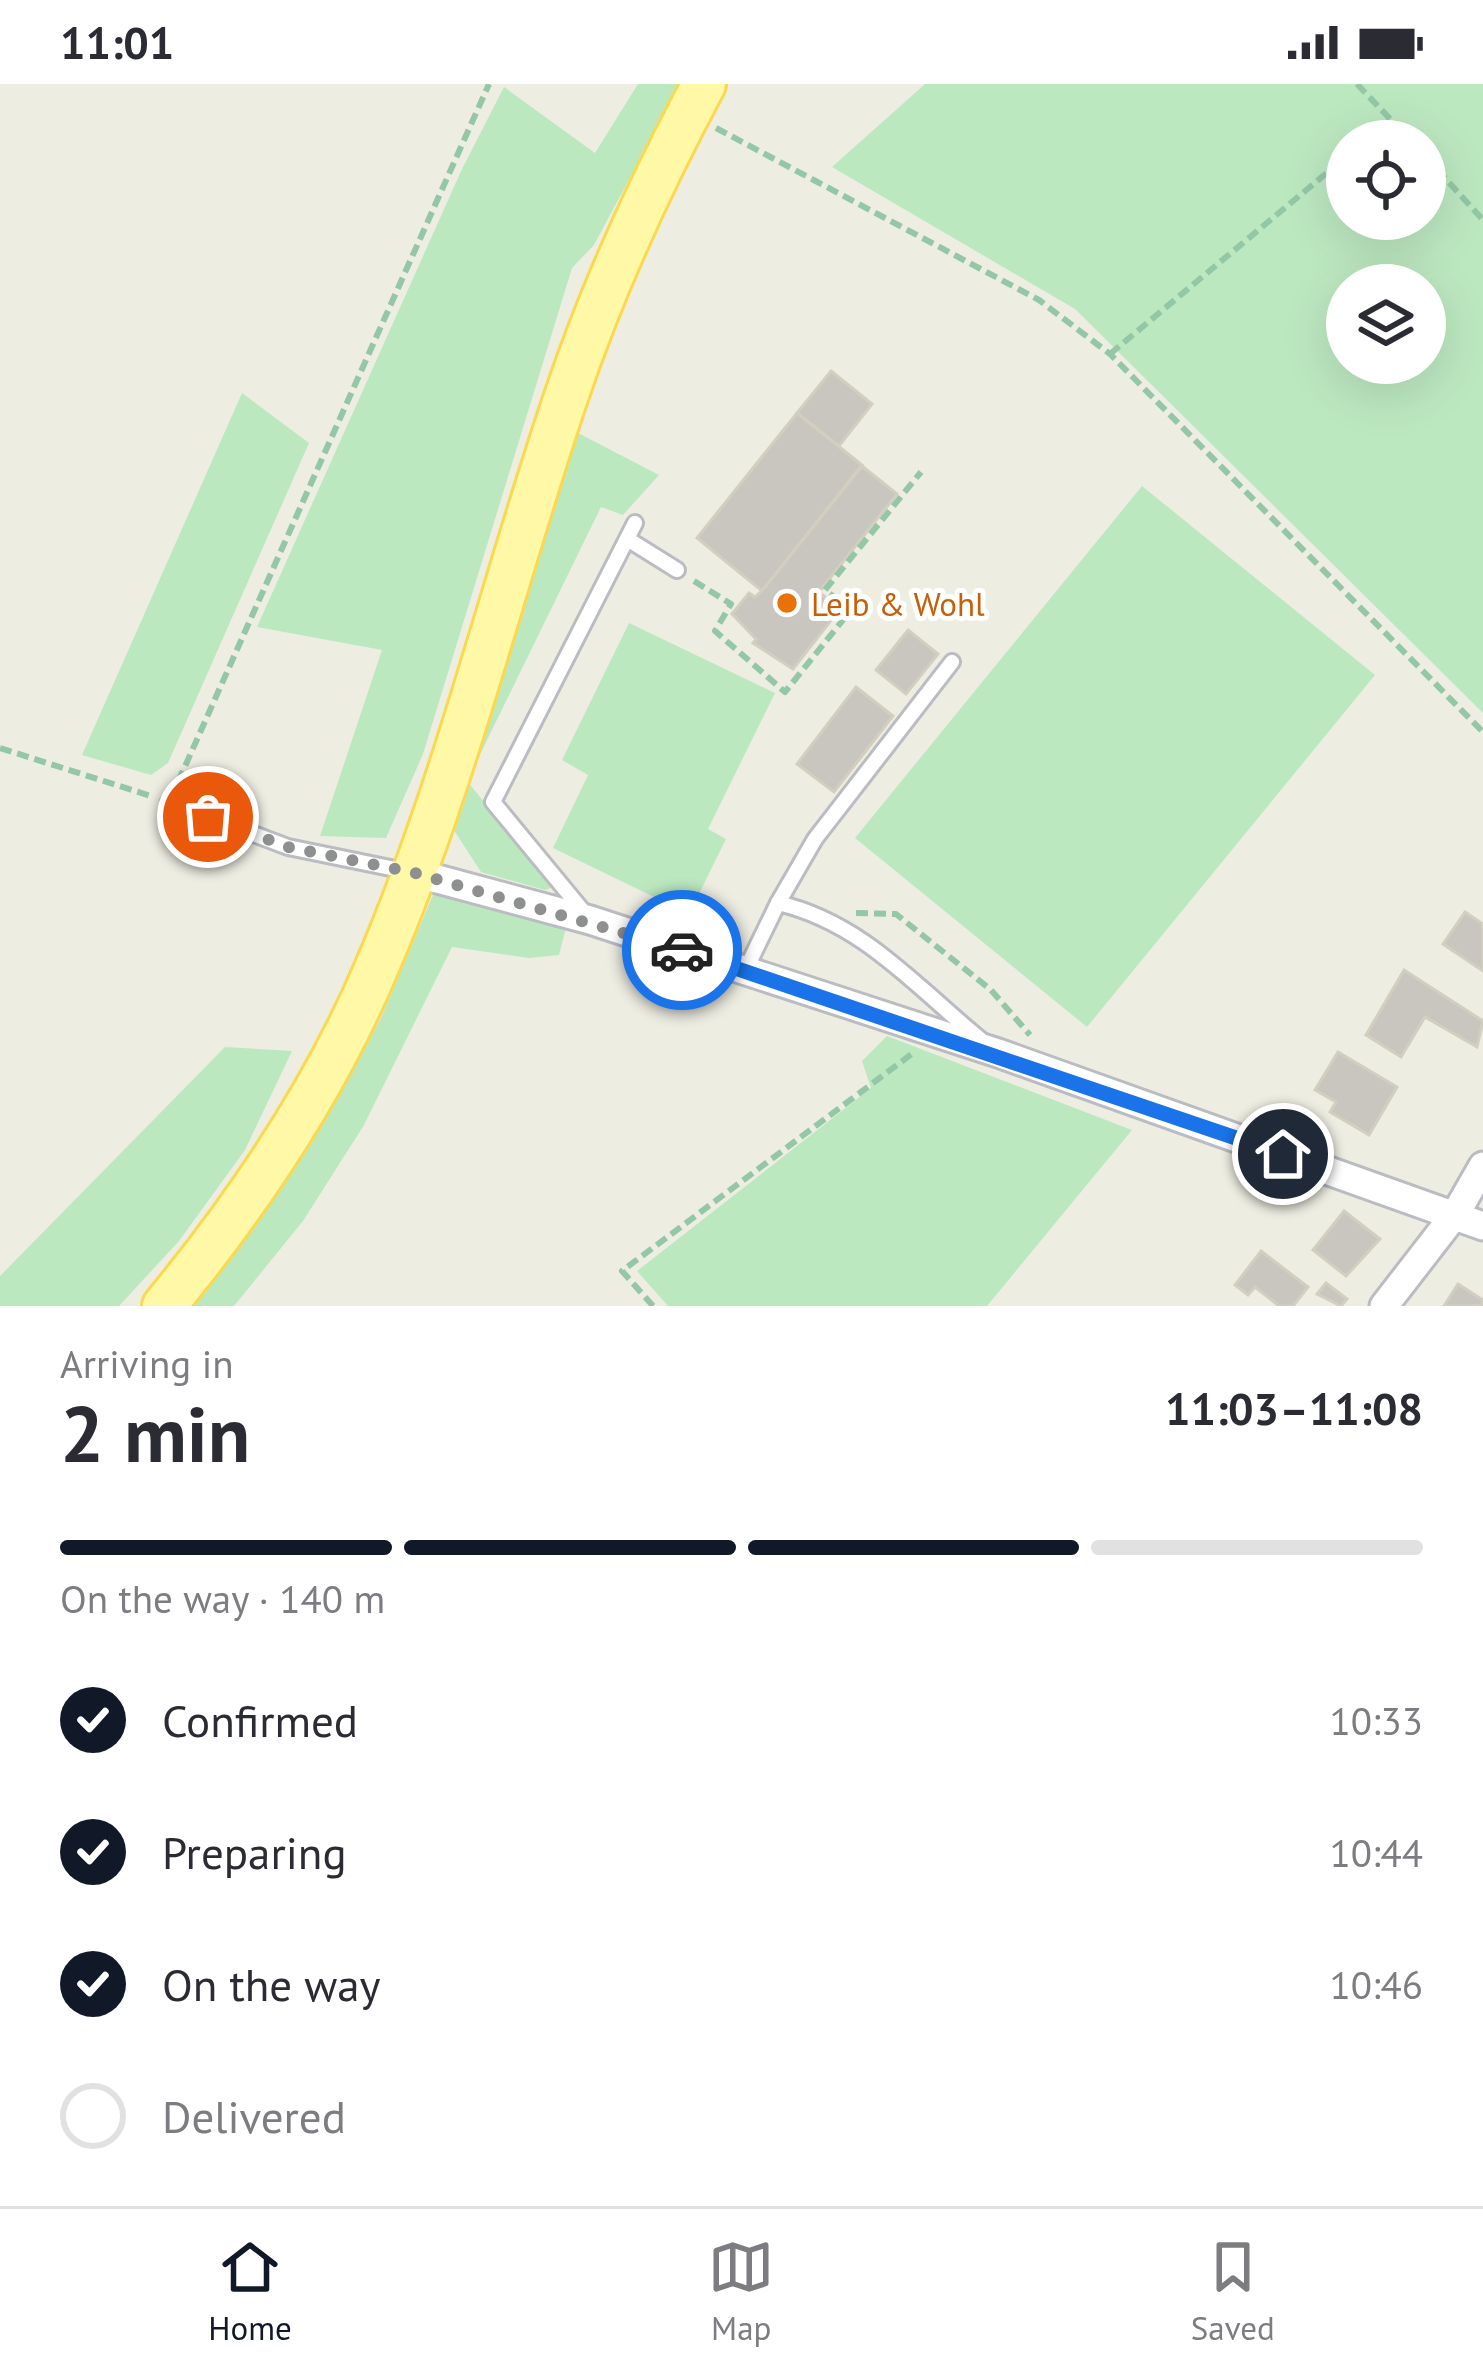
<!DOCTYPE html>
<html lang="en">
<head>
<meta charset="utf-8">
<style>
	body { margin:0; font-family:"PT Sans",sans-serif; background:#f7f7f7; color:#2b2b33; height:100vh; display:flex; flex-direction:column; font-size:45px; white-space:nowrap }
	* { box-sizing:border-box; margin:0 }
	p { font-size:39px; color:#7c7c81 }
	.icon { flex:none; width:66px; height:66px; fill:none; stroke:currentColor; stroke-width:2; stroke-linecap:round; stroke-linejoin:round }
	.map { position:relative; height:1222px; overflow:hidden }
	.side { display:flex; flex-direction:column; background:#fff; flex:1 }
	.side>* { flex:none }
	.controls { position:absolute; left:1326px; top:36px; display:grid; gap:24px }
	.controls a { display:grid; place-items:center; width:120px; height:120px; border-radius:50%; background:#fff; box-shadow:0 12px 48px #0002; font-size:60px }
	.pin { position:absolute; display:grid; place-items:center; width:102px; height:102px; color:#fff; margin:-51px; border:6px solid #fff; border-radius:50%; box-shadow:0 3px 12px #0007 }
	.courier { position:absolute; display:grid; place-items:center; width:120px; height:120px; margin:-60px; border:9px solid #1a73e8; border-radius:50%; background:#fff; color:#222; box-shadow:0 3px 15px #0007 }
	.headline em { font-style:normal; font-weight:600 }
	.headline div { display:flex; flex-direction:column-reverse }
	.headline { display:flex; align-items:center; justify-content:space-between; height:204px; padding:0 60px }
	h1 { font-size:78px; font-weight:600; line-height:90px }
	.bar { display:grid; grid-template-columns:repeat(4,1fr); gap:18px 12px; align-content:center; height:144px; padding:0 60px }
	.bar i { height:15px; border-radius:9px; background:#e1e1e2 }
	.bar .current { background:#111827 }
	.bar p { grid-column:span 4 }
	ol { padding:0 60px; list-style:none }
	li { display:flex; align-items:center; gap:36px; height:132px }
	li p { margin-inline-start:auto }
	li .icon { padding:12px; border-radius:50%; background:#111827; color:#fff; stroke-width:4 }
	li:last-child { color:#7c7c81 }
	li i { width:66px; height:66px; border:6px solid #e1e1e2; border-radius:50% }
	.status { display:flex; justify-content:space-between; align-items:center; height:84px; padding:0 60px; background:#fff; direction:ltr }
	.status svg { height:33px; fill:currentColor }
	.dock { display:flex; justify-content:space-around; align-items:center; height:168px; border-top:3px solid #e1e1e2; background:#fff; font-size:33px; color:#7c7c81 }
	.dock a { display:grid; justify-items:center; gap:6px }
	.dock .current { color:#111827 }
	.map>svg:first-child { display:block }
	.green { fill:#bce8c0; fill-rule:evenodd }
	.building { fill:#c9c6bf; stroke:#d3cfc0; stroke-width:3 }
	.lines { fill:none; stroke-linecap:round; stroke-linejoin:round }
	.service-casing { stroke:#babcc2; stroke-width:20 }
	.minor-casing { stroke:#babcc2; stroke-width:33 }
	.primary-casing { stroke:#fbd84e; stroke-width:48 }
	.path { stroke:#93c7a6; stroke-width:6; stroke-dasharray:12 6; stroke-linecap:butt }
	.service { stroke:#fff; stroke-width:14 }
	.minor { stroke:#fff; stroke-width:27 }
	.primary { stroke:#fff8a6; stroke-width:42 }
	.done { stroke:#8e9090; stroke-width:12; stroke-dasharray:0 21.6 }
	.route { stroke:#1a73e8; stroke-width:15 }
	.food-dot { fill:#e8710a; stroke:#fff; stroke-width:4.5 }
	.labels { text-anchor:middle; dominant-baseline:central; stroke-width:10; stroke-linejoin:round; paint-order:stroke }
	.food-label { font-size:33px; fill:#c56008; stroke:#fff; text-anchor:start }
</style>
</head>
<body>
<div class="status"><b>11:01</b><svg viewBox="0 0 49 12"><path d="M0 12V9h3v3zM5 12V6h3v6zM10 12V3h3v9zM15 12V0h3v12zM26 1h20v11H26zM47 4h2v5h-2z"/></svg></div>
<div class="map">
<svg width="1483" height="1222" viewBox="0 0 1483 1222">
	<rect width="100%" height="100%" fill="#eeede2"/>
	<g class="green">
		<polygon points="638,0 680,0 594,161 572,184 423,670 386,754 320,752 382,566 257,543 462,85 504,3 595,69"/>
		<path d="M925 0H1483V629L1075 225 832 83ZM1347 57H1425V135H1347ZM1347 201H1425V279H1347Z"/>
		<polygon points="242,309 309,359 168,679 151,691 82,671"/>
		<polygon points="578,349 659,391 623,431 601,423 467,697 553,803 545,806 481,788 450,740"/>
		<polygon points="1142,402 1375,591 1087,943 855,754"/>
		<polygon points="629,539 775,609 708,745 726,755 689,830 553,764 588,691 562,676"/>
		<polygon points="436,804 568,836 559,871 529,874 452,863 364,1041 303,1137 234,1222 194,1222 320,1043 380,936"/>
		<polygon points="887,952 1132,1046 987,1222 668,1222 637,1187 871,1004 862,977"/>
		<polygon points="225,963 292,967 245,1066 179,1157 119,1222 0,1222 0,1192"/>
	</g>
	<g class="building">
		<polygon points="831,287 872,320 839,362 797,329"/>
		<polygon points="797,329 862,381 762,507 697,454"/>
		<polygon points="862,382 897,410 819,508 840,525 793,585 753,559 756,555 732,530 749,509 755,513 762,507"/>
		<polygon points="908,546 938,570 906,610 876,586"/>
		<polygon points="856,603 893,632 834,708 797,680"/>
		<polygon points="1465,828 1483,840 1483,887 1443,860"/>
		<polygon points="1404,886 1483,937 1477,963 1425,933 1401,973 1366,951"/>
		<polygon points="1338,968 1397,1003 1369,1051 1330,1028 1336,1018 1315,1006"/>
		<polygon points="1344,1127 1380,1155 1346,1192 1313,1166"/>
		<polygon points="1261,1167 1308,1203 1293,1222 1279,1222 1255,1203 1248,1211 1235,1201"/>
		<polygon points="1326,1199 1347,1215 1341,1222 1317,1210"/>
		<polygon points="1458,1200 1483,1216 1483,1222 1444,1222"/>
	</g>
	<g class="lines">
		<defs>
			<g id="service">
				<polyline points="629,456 677,486"/>
				<polyline points="169,718 288,763 410,788"/>
				<polyline points="778,819 815,755 952,578"/>
				<polyline points="587,832 493,718 635,439"/>
				<path d="M745 887 778 819C863 839 915 902 980 955"/>
			</g>
			<g id="minor">
				<polyline points="415,789 590,836 998,969 1483,1142"/>
				<polyline points="1384,1222 1456,1129 1483,1082"/>
			</g>
			<path id="primary" d="M164 1222C249 1119 324 1008 376 885 455 702 501 505 565 316 601 208 650 101 704 0"/>
		</defs>
		<use href="#service" class="service-casing"/>
		<use href="#minor" class="minor-casing"/>
		<use href="#primary" class="primary-casing"/>
		<g class="path">
			<polyline points="1357,0 1411,57"/>
			<polyline points="716,44 1039,216 1110,270 1483,648"/>
			<polyline points="1365,57 1390,36"/>
			<polyline points="1425,72 1483,136"/>
			<polyline points="1110,270 1347,72"/>
			<polyline points="694,497 731,520 715,547 785,608 851,526 825,506 921,388"/>
			<polyline points="0,664 154,713"/>
			<polyline points="178,698 489,0"/>
			<polyline points="856,829 896,830 991,906 1030,951"/>
			<polyline points="653,1222 622,1187 913,969"/>
		</g>
		<use href="#service" class="service"/>
		<use href="#minor" class="minor"/>
		<use href="#primary" class="primary"/>
	</g>
	<g class="lines">
		<polyline class="done" points="208,733 288,763 415,789 682,866"/>
		<polyline class="route" points="682,866 1283,1070"/>
	</g>
	<circle class="food-dot" cx="787" cy="519" r="12"/>
	<g class="labels">
		<g class="food-label">
			<text x="811" y="519">Leib &amp; Wohl</text>
		</g>
	</g>
</svg>
<div class="controls">
<a><svg class="icon" aria-label="locate" viewBox="0 0 24 24"><circle cx="12" cy="12" r="6"/><path d="M12 2v4M12 18v4M2 12h4M18 12h4"/></svg></a>
<a><svg class="icon" aria-label="layers" viewBox="0 0 24 24"><path d="M12 4l9 5-9 5-9-5zM3 14l9 5 9-5"/></svg></a>
</div>
<div class="pin" style="left:208px;top:733px;background:#ea580c"><svg class="icon" aria-label="bag" viewBox="0 0 24 24"><path d="M5 8h14l-1 12H6zM9 8a3 3 0 0 1 6 0"/></svg></div>
<div class="pin" style="left:1283px;top:1070px;background:#1f2937"><svg class="icon" aria-label="home" viewBox="0 0 24 24"><path d="M3 11l9-7 9 7M6 9v11h12V9"/></svg></div>
<div class="courier" style="left:682px;top:866px"><svg class="icon" aria-label="car" viewBox="0 0 24 24"><path d="M5 17H2v-5l4-1 3-4h7l3 4 3 1v5h-3M9 17h6M6 11h13"/><circle cx="7" cy="17" r="2"/><circle cx="17" cy="17" r="2"/></svg></div>
</div>
<section class="side">
<div class="headline"><div><h1>2 min</h1><p>Arriving in</p></div><em>11:03–11:08</em></div>
<div class="bar"><i class="current"></i><i class="current"></i><i class="current"></i><i></i><p>On the way · 140 m</p></div>
<ol>
<li><svg class="icon" aria-label="check" viewBox="0 0 24 24"><path d="M5 12l5 5 9-10"/></svg>Confirmed<p>10:33</p></li>
<li><svg class="icon" aria-label="check" viewBox="0 0 24 24"><path d="M5 12l5 5 9-10"/></svg>Preparing<p>10:44</p></li>
<li><svg class="icon" aria-label="check" viewBox="0 0 24 24"><path d="M5 12l5 5 9-10"/></svg>On the way<p>10:46</p></li>
<li><i></i>Delivered</li>
</ol>
</section>
<nav class="dock">
<a class="current"><svg class="icon" aria-label="home" viewBox="0 0 24 24"><path d="M3 11l9-7 9 7M6 9v11h12V9"/></svg>Home</a>
<a><svg class="icon" aria-label="map" viewBox="0 0 24 24"><path d="M3 6l6-2 6 2 6-2v14l-6 2-6-2-6 2zM9 4v14M15 6v14"/></svg>Map</a>
<a><svg class="icon" aria-label="saved" viewBox="0 0 24 24"><path d="M7 4h10v16l-5-4-5 4z"/></svg>Saved</a>
</nav>
</body>
</html>
